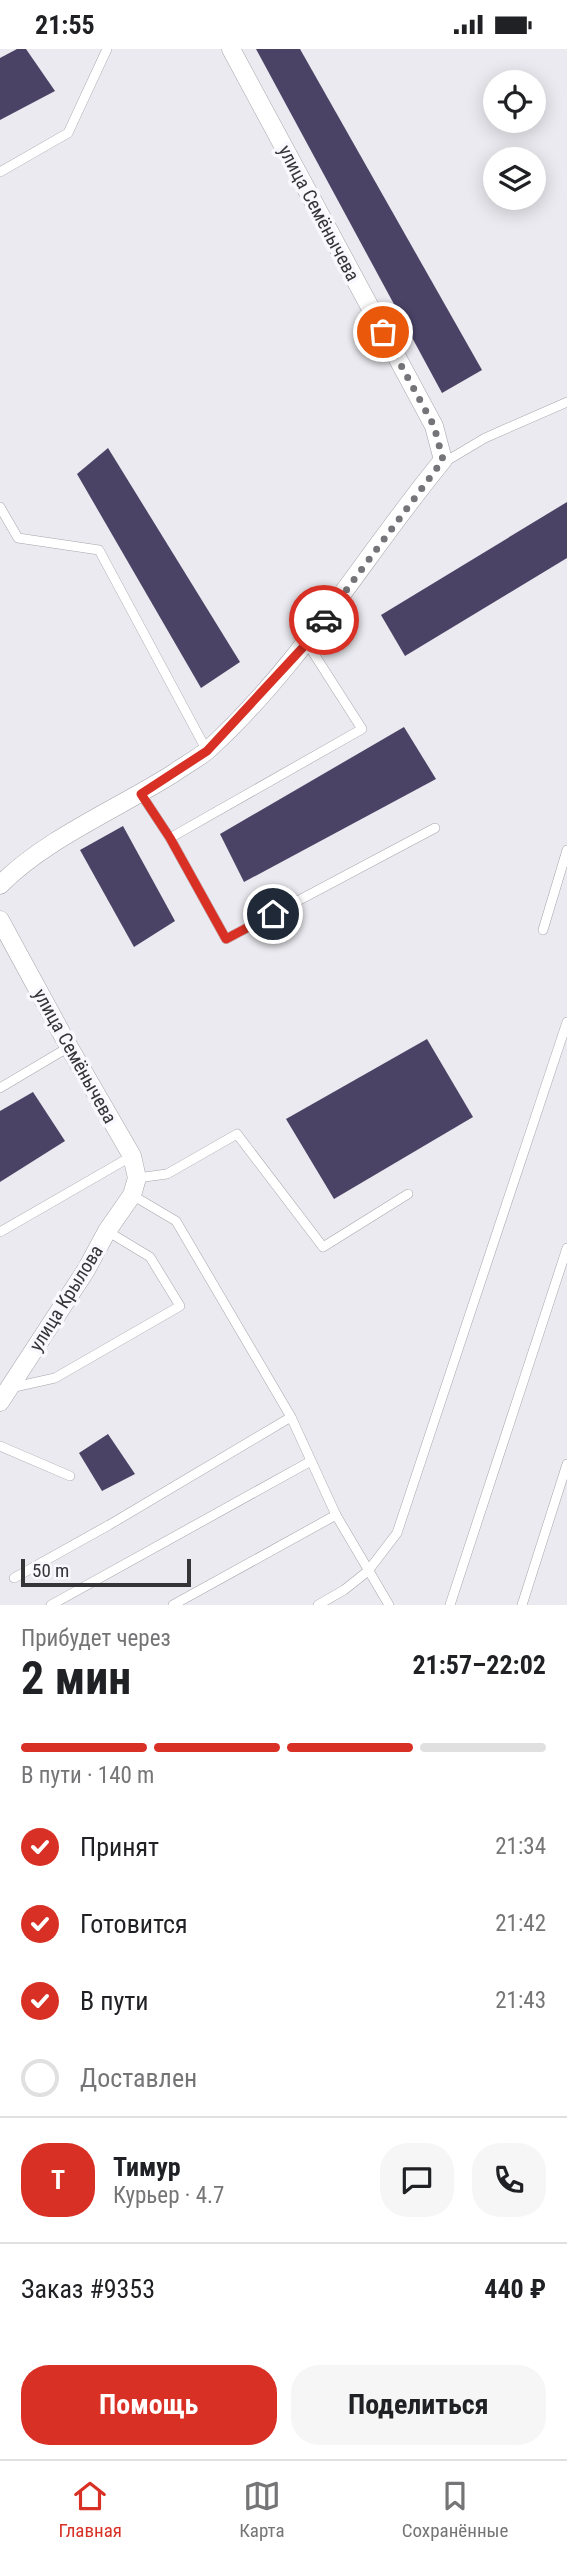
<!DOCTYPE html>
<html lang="ru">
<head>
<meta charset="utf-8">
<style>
	body { margin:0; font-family:"Roboto Condensed",sans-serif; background:#f6f6f6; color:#202124; height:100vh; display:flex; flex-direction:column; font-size:26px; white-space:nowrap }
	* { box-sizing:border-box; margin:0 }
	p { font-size:23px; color:#757577 }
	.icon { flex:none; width:38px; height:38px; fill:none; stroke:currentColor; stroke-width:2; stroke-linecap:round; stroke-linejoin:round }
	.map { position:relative; height:1556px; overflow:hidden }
	.drawer { display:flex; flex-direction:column; background:#fff; flex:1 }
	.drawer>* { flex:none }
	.controls { position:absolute; left:483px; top:21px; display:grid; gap:14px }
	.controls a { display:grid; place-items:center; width:63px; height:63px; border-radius:50%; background:#fff; box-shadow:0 4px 18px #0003; font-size:35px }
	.scale { position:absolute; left:21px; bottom:18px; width:170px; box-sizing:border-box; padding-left:7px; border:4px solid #353537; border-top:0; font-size:19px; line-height:24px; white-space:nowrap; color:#353537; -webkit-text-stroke:5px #f8f8fe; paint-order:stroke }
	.pin { position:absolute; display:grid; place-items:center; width:60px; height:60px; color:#fff; margin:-30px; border:4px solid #fff; border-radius:50%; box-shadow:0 2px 7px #0007 }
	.courier { position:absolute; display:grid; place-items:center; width:70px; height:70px; margin:-35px; border:5px solid #d93025; border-radius:50%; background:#fff; color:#222; box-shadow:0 2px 9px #0007 }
	.head em { font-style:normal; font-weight:700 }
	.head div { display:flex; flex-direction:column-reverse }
	.head { display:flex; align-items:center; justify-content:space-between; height:119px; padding:0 21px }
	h1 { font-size:46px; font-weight:700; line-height:52px }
	.bar { display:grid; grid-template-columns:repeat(4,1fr); gap:10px 7px; align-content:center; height:84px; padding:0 21px }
	.bar i { height:9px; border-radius:5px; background:#e0e0e0 }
	.bar .on { background:#d93025 }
	.bar p { grid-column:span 4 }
	.line { display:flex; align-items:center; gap:18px; padding:0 21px; border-top:2px solid #e0e0e0 }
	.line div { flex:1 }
	.round { display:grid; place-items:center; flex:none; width:74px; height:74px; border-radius:28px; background:#f6f6f6 }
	ol { padding:0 21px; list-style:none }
	li { display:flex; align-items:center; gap:21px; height:77px }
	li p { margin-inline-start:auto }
	li .icon { padding:7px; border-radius:50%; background:#d93025; color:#fff; stroke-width:4 }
	li:last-child { color:#757577 }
	li i { width:38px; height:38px; border:4px solid #e0e0e0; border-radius:50% }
	.primary-button { display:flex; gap:14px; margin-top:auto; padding:14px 21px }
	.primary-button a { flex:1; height:80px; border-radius:28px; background:#d93025; color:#fff; font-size:28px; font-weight:700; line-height:80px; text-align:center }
	.primary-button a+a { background:#f6f6f6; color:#202124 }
	.status { display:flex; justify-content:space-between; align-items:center; height:49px; padding:0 35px; background:#fff; direction:ltr }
	.status svg { height:19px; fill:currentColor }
	.menu { display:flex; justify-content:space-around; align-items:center; height:98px; border-top:2px solid #e0e0e0; background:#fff; font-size:19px; color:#757577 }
	.menu a { display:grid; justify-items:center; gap:4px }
	.menu .on { color:#d93025 }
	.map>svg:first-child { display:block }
	.building { fill:#4a4366 }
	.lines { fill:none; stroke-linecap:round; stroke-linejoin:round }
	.service-casing { stroke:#a6a5ab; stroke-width:10 }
	.minor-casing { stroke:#a6a5ab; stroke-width:19 }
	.service { stroke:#fff; stroke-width:9 }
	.minor { stroke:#fff; stroke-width:18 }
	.done { stroke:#757478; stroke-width:7; stroke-dasharray:0 12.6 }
	.route { stroke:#d93025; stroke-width:9 }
	.labels { text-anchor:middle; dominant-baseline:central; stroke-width:7; stroke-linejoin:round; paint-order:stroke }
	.street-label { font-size:19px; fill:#353537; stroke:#f8f8fe }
</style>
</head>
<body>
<div class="status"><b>21:55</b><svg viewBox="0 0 49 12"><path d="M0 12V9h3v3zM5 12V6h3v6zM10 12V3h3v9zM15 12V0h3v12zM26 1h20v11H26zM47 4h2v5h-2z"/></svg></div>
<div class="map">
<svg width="567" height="1556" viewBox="0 0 567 1556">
	<rect width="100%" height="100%" fill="#ebeaf0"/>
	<g class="building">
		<polygon points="17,0 26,0 55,42 0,71 0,9"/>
		<polygon points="256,0 300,0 482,321 442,344"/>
		<polygon points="108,399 240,613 201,639 77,425"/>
		<polygon points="567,453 567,509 405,607 381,566"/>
		<polygon points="404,678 436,730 244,833 220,785"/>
		<polygon points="123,777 175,872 134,898 80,801"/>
		<polygon points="427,990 473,1068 334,1150 286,1070"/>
		<polygon points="33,1043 65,1092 0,1133 0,1062"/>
		<polygon points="108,1385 135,1425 102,1442 79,1404"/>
	</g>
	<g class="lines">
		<defs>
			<g id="service">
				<polyline points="0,123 68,84 107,0"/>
				<polyline points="443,414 485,389 567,353"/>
				<polyline points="0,458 18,489 99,501 207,702"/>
				<polyline points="141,745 170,789 226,890 435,779"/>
				<polyline points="170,789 362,680 307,594"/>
				<polyline points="543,881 567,801"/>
				<polyline points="0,1039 69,998"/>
				<polyline points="137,1129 167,1125 237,1085 323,1198 408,1145"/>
				<polyline points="132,1146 176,1172 291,1368 336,1466 389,1556"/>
				<polyline points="0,1183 132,1107"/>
				<polyline points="10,1339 55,1329 180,1257 150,1208 107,1182"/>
				<polyline points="0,1397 70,1427"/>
				<polyline points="14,1529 109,1476 291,1368"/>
				<polyline points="51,1556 311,1412"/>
				<polyline points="173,1556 336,1466"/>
				<polyline points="318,1556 344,1541 368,1522 397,1484 567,973"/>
				<polyline points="450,1556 567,1199"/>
				<polyline points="522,1556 567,1415"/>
			</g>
			<g id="minor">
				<path d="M0 836C45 790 119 759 174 724 185 716 199 709 209 700 302 615 364 507 443 411L434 377 231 0"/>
				<polyline points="0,871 69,998 132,1107 137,1129 132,1146 107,1182 86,1221 0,1353"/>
			</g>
		</defs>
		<use href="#service" class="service-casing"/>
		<use href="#minor" class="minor-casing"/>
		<use href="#service" class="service"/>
		<use href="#minor" class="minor"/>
	</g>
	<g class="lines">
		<polyline class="done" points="324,571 443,411 434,377 383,283"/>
		<polyline class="route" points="273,865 226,890 170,789 141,745 207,702 307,594 324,571"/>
	</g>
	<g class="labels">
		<g class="street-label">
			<text transform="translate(319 164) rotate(62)">улица Семёнычева</text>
			<text transform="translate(75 1007) rotate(61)">улица Семёнычева</text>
			<text transform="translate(66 1249) rotate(-58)">улица Крылова</text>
		</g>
	</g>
</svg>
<div class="controls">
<a><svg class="icon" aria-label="locate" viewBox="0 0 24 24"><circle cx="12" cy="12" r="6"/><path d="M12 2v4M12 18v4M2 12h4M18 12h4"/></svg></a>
<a><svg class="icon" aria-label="layers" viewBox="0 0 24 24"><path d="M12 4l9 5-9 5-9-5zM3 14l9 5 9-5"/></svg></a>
</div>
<div class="scale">50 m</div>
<div class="pin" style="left:383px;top:283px;background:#ea580c"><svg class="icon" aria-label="bag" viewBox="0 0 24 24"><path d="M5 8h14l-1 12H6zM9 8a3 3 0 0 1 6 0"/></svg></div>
<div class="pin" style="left:273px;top:865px;background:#1f2937"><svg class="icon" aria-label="home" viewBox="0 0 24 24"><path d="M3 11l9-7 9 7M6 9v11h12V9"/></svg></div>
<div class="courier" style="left:324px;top:571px"><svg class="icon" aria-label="car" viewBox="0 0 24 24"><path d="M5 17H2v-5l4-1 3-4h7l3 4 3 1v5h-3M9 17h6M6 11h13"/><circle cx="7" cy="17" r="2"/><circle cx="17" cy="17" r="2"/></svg></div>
</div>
<section class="drawer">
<div class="head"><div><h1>2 мин</h1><p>Прибудет через</p></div><em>21:57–22:02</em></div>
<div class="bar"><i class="on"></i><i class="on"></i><i class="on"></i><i></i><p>В пути · 140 m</p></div>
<ol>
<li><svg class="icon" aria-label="check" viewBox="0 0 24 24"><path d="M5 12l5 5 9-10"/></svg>Принят<p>21:34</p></li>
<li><svg class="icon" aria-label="check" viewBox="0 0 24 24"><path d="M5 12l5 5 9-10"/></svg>Готовится<p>21:42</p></li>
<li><svg class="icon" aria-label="check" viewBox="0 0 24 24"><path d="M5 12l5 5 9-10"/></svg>В пути<p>21:43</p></li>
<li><i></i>Доставлен</li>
</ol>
<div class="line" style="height:126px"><b class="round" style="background:#d93025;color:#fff">Т</b><div><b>Тимур</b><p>Курьер · 4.7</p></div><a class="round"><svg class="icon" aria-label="chat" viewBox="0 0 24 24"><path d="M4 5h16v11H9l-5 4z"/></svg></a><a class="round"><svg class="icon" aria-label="phone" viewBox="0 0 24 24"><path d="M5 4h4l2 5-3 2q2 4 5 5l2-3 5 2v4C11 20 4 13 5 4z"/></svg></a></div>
<div class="line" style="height:91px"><div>Заказ #9353</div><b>440 ₽</b></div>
<div class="primary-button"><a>Помощь</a><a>Поделиться</a></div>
</section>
<nav class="menu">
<a class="on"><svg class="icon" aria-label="home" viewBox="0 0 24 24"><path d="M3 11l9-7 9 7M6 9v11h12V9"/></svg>Главная</a>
<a><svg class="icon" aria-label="map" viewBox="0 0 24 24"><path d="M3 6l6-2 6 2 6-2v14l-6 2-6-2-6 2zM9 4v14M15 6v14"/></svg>Карта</a>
<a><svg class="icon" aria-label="saved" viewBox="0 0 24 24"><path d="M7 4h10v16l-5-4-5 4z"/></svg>Сохранённые</a>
</nav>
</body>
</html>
